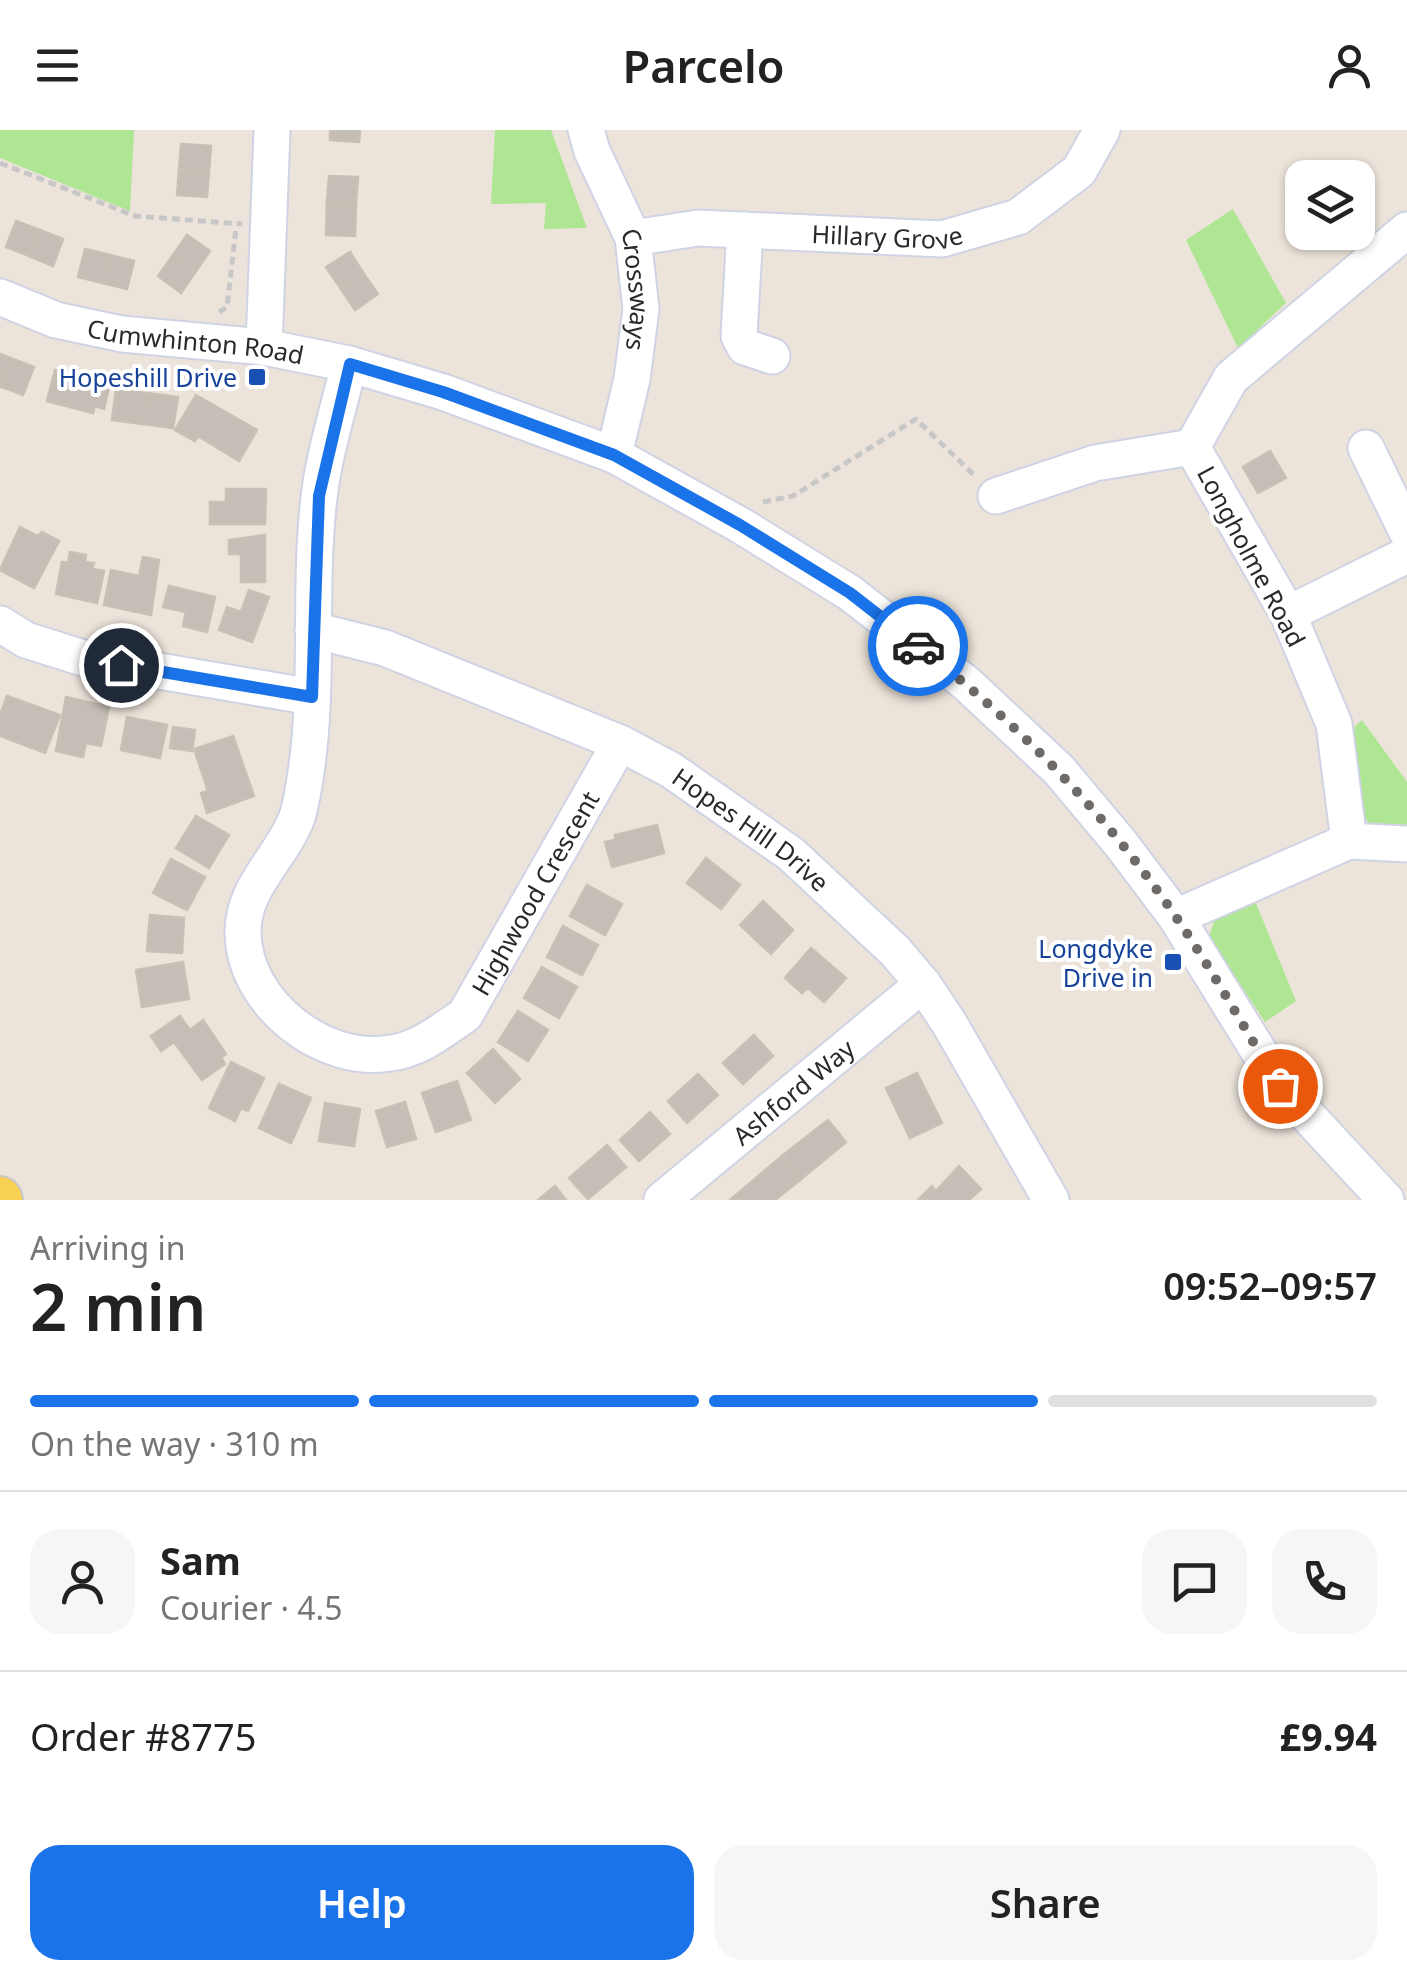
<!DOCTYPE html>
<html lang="en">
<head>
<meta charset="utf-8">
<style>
	body { margin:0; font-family:"Noto Sans",sans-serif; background:#f6f6f6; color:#222; height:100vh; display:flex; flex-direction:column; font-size:38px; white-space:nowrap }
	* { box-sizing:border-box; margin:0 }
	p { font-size:32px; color:#767676 }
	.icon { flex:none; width:55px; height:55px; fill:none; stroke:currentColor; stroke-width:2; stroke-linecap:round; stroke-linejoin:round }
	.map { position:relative; height:1070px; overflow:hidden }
	.side { display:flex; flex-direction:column; background:#fff; flex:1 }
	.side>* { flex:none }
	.buttons { position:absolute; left:1285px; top:30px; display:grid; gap:20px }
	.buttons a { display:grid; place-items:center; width:90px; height:90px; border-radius:20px; background:#fff; box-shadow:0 2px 8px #0004; font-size:50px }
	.pin { position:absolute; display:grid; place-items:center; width:85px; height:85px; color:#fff; margin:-42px; border:5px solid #fff; border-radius:50%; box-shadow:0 2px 10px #0007 }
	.courier { position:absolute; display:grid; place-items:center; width:100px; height:100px; margin:-50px; border:8px solid #1a73e8; border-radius:50%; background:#fff; color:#222; box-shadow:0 2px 12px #0007 }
	.summary em { font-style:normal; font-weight:600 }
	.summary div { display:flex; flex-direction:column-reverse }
	.summary { display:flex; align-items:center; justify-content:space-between; height:170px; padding:0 30px }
	h1 { font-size:65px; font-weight:600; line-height:75px }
	.bar { display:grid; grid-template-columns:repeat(4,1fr); gap:15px 10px; align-content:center; height:120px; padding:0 30px }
	.bar i { height:12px; border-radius:8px; background:#e0e0e0 }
	.bar .current { background:#1a73e8 }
	.bar p { grid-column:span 4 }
	.line { display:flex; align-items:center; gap:25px; padding:0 30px; border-top:2px solid #e0e0e0 }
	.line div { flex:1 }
	.round { display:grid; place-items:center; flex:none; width:105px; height:105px; border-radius:30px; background:#f6f6f6 }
	.primary-button { display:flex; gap:20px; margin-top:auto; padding:20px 30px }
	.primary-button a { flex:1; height:115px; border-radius:30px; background:#1a73e8; color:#fff; font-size:40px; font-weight:600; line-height:115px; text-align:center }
	.primary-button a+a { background:#f6f6f6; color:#222 }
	header { display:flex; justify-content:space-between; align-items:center; height:130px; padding:0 30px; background:#fff; font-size:45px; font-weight:600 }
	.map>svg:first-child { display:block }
	.green { fill:#afe693 }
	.building { fill:#c4beb7; stroke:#c8c0b4; stroke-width:2.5 }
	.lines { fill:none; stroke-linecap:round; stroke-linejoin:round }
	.minor-casing { stroke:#cfd3e3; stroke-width:39 }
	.major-casing { stroke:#c7c7c7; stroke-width:46 }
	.path { stroke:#c7c7c7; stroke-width:5; stroke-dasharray:8 5; stroke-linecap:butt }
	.minor { stroke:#fff; stroke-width:35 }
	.major { stroke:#f8d153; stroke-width:42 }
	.done { stroke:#6d6a67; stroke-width:10; stroke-dasharray:0 18 }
	.route { stroke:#1a73e8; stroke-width:12 }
	.transit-dot { fill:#1a4fb4; stroke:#fff; stroke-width:4 }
	.labels { text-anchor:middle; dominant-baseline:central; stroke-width:8; stroke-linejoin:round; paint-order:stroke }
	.street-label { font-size:25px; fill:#292929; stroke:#fff }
	.transit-label { font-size:25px; fill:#164399; stroke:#fff; text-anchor:end }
</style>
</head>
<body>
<header><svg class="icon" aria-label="menu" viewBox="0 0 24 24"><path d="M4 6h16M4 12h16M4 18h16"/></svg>Parcelo<svg class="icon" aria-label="person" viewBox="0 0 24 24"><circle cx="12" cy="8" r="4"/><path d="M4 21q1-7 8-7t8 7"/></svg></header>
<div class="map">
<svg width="1407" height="1070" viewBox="0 0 1407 1070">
	<rect width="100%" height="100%" fill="#ece4da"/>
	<g class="green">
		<polygon points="0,0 134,0 130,81 0,28"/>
		<polygon points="495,0 551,0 587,98 544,99 546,73 491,74"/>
		<polygon points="1233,79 1286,173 1238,218 1186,110"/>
		<polygon points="1362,590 1407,652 1407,701 1372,698 1359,679 1349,602"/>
		<polygon points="1253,766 1296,871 1265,892 1209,807 1216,785"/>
	</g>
	<g class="building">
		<polygon points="330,0 360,0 359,12 330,10"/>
		<polygon points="181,14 211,16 209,42 179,40"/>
		<polygon points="179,40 209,42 207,67 177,65"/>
		<polygon points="329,46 358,47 356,73 327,71"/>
		<polygon points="327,71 356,73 355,106 326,105"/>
		<polygon points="16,91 40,100 29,126 6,117"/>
		<polygon points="40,100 63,109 53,136 29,126"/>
		<polygon points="187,105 210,121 196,141 173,125"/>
		<polygon points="85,119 110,125 103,153 78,147"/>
		<polygon points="350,122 364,144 341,159 326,137"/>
		<polygon points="110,125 134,131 127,159 103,153"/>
		<polygon points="173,125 196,141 181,163 158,146"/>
		<polygon points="364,144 378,164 355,180 341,159"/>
		<polygon points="0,224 13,229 2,257 0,256"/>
		<polygon points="13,229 34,237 23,265 2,257"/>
		<polygon points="55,240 110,254 104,279 95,276 93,283 47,271"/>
		<polygon points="116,259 147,263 143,294 112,290"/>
		<polygon points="147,263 178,267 173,298 143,294"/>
		<polygon points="196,265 257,300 239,331 198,306 195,311 175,300"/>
		<polygon points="1270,321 1286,348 1258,363 1243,337"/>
		<polygon points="226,359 266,359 265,394 210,394 210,372 226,372"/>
		<polygon points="20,397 38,406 42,402 59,411 34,458 0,440"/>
		<polygon points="265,405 265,452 241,452 241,424 229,424 229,410"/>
		<polygon points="70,422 86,425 85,432 94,433 92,439 104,441 97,473 56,464 62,432 68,433"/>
		<polygon points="143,427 159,430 151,485 104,475 111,440 139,446"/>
		<polygon points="169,456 215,467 207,502 183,496 186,482 163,477"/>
		<polygon points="249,460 269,467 252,512 219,500 227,477 241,482"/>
		<polygon points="7,566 60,585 45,623 0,606 0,585"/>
		<polygon points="66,567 109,577 101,616 86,613 83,627 56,621"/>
		<polygon points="127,587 167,595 160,628 121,620"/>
		<polygon points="173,597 195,600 192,621 170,618"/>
		<polygon points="233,606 254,666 207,683 201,663 208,661 194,619"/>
		<polygon points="196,686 229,705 209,738 176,718"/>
		<polygon points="657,695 664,723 612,737 605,712 615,710 615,705"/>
		<polygon points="706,728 740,755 721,779 687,753"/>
		<polygon points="171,729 205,747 187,780 153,763"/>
		<polygon points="587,755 622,774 605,805 570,786"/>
		<polygon points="763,771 793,800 771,824 740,795"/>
		<polygon points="150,785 184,788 182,823 147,821"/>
		<polygon points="563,796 598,815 582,845 547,827"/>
		<polygon points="811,818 846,848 824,872 808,858 802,863 785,848"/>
		<polygon points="183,832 189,869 142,877 136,840"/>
		<polygon points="542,837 577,857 559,888 524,868"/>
		<polygon points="518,881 548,900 528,931 498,912"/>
		<polygon points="180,886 190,900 203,890 226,924 221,928 225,934 202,950 174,912 161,921 151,906"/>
		<polygon points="754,905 773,926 743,954 723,933"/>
		<polygon points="493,919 520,949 495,973 467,943"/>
		<polygon points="231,932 264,948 248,981 241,978 235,991 209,978"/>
		<polygon points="917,943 942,993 910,1008 886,958"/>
		<polygon points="698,944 718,965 687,993 668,971"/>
		<polygon points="457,951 471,990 436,1002 422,963"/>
		<polygon points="279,954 311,968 291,1013 259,998"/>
		<polygon points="405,972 416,1009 387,1017 376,981"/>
		<polygon points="325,973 360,979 354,1016 319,1011"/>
		<polygon points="650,982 670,1004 639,1031 620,1010"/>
		<polygon points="828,990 846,1012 800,1050 782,1026"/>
		<polygon points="607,1015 626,1037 588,1069 569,1048"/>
		<polygon points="782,1026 800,1050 775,1070 730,1070"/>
		<polygon points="959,1036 981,1059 969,1070 919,1069 932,1056 936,1061"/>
		<polygon points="555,1056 566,1070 538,1070"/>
	</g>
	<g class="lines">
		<defs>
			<g id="minor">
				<path id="s1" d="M586 0 592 21 633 108 641 179 632 249 614 325"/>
				<polyline points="745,100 739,206 745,217 772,226"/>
				<path id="s2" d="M633 108 698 98 942 109 1018 87 1079 41 1102 0"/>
				<path id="s3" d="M0 167 56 190 122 204 264 217 349 234 443 262 614 325 740 395 850 463 966 553 1059 640 1121 714 1176 787 1280 956 1386 1070"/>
				<polyline points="264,217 272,0"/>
				<path id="s4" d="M349 234C339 278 324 323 319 368 308 461 320 556 305 649 303 661 301 675 297 687 283 726 242 757 243 803 244 873 323 935 391 923 420 919 441 901 465 885L620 613"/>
				<polyline points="1366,318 1407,402"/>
				<polyline points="996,366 1095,333 1192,317"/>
				<polyline points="1288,484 1407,425"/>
				<polyline points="0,494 26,510 83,528 312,567"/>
				<path id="s5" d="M313 500 385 518 620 613 671 640 791 724 895 821 923 854 949 893 1051 1070"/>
				<polyline points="1349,711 1334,594 1288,484 1192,317 1231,248 1407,100"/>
				<polyline points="1176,787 1349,711 1407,714"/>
				<path id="s6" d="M662 1070 923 854"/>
			</g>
			<polyline id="major" points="0,1068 1,1070"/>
		</defs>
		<use href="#minor" class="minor-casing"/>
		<use href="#major" class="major-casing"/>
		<g class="path">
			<polyline points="0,33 135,86 242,94"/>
			<polyline points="219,182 227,177 236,98"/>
			<polyline points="763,372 793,366 916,289 975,346"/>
		</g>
		<use href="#minor" class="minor"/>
		<use href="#major" class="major"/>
	</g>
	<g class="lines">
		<path class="done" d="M918 516C1018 593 1105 683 1176 787 1213 841 1245 900 1280 956"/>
		<polyline class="route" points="121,535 312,567 319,366 350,234 443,262 614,325 740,395 850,463 918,516"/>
	</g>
	<g class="transit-dot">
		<rect x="247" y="237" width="20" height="20" rx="5"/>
		<rect x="1163" y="822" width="20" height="20" rx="5"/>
	</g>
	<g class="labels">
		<g class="street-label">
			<text stroke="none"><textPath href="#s2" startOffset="255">Hillary Grove</textPath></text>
			<text stroke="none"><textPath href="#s1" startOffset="170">Crossways</textPath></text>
			<text stroke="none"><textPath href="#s3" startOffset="202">Cumwhinton Road</textPath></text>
			<text transform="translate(1252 426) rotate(62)">Longholme Road</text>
			<text stroke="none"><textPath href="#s5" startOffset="485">Hopes Hill Drive</textPath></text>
			<text stroke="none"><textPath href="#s4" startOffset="1025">Highwood Crescent</textPath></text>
			<text stroke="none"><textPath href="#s6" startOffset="170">Ashford Way</textPath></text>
		</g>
		<g class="transit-label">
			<text x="237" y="247">Hopeshill Drive</text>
			<text x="1153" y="818">Longdyke<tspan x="1153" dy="29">Drive in</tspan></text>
		</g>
	</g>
</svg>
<div class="buttons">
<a><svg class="icon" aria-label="layers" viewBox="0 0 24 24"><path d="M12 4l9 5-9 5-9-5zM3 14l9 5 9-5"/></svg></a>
</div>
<div class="pin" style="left:1280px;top:956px;background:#ea580c"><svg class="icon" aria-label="bag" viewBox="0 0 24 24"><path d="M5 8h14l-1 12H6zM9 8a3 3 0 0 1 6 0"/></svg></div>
<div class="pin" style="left:121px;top:535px;background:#1f2937"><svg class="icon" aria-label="home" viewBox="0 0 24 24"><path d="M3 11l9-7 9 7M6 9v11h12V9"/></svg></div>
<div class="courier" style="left:918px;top:516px"><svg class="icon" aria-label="car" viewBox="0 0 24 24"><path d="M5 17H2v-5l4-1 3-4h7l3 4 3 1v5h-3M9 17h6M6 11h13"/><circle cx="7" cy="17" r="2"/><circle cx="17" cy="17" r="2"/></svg></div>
</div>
<section class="side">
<div class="summary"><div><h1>2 min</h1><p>Arriving in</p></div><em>09:52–09:57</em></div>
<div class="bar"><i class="current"></i><i class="current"></i><i class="current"></i><i></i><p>On the way · 310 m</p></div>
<div class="line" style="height:180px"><a class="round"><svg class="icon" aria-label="person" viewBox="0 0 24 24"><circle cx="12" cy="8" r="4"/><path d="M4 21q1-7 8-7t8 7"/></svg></a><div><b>Sam</b><p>Courier · 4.5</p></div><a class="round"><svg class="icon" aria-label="chat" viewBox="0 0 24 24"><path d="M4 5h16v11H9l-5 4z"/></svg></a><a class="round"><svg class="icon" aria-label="phone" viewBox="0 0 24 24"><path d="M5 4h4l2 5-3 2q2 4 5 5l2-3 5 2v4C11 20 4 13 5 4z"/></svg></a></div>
<div class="line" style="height:130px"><div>Order #8775</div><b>£9.94</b></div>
<div class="primary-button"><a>Help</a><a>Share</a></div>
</section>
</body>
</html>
